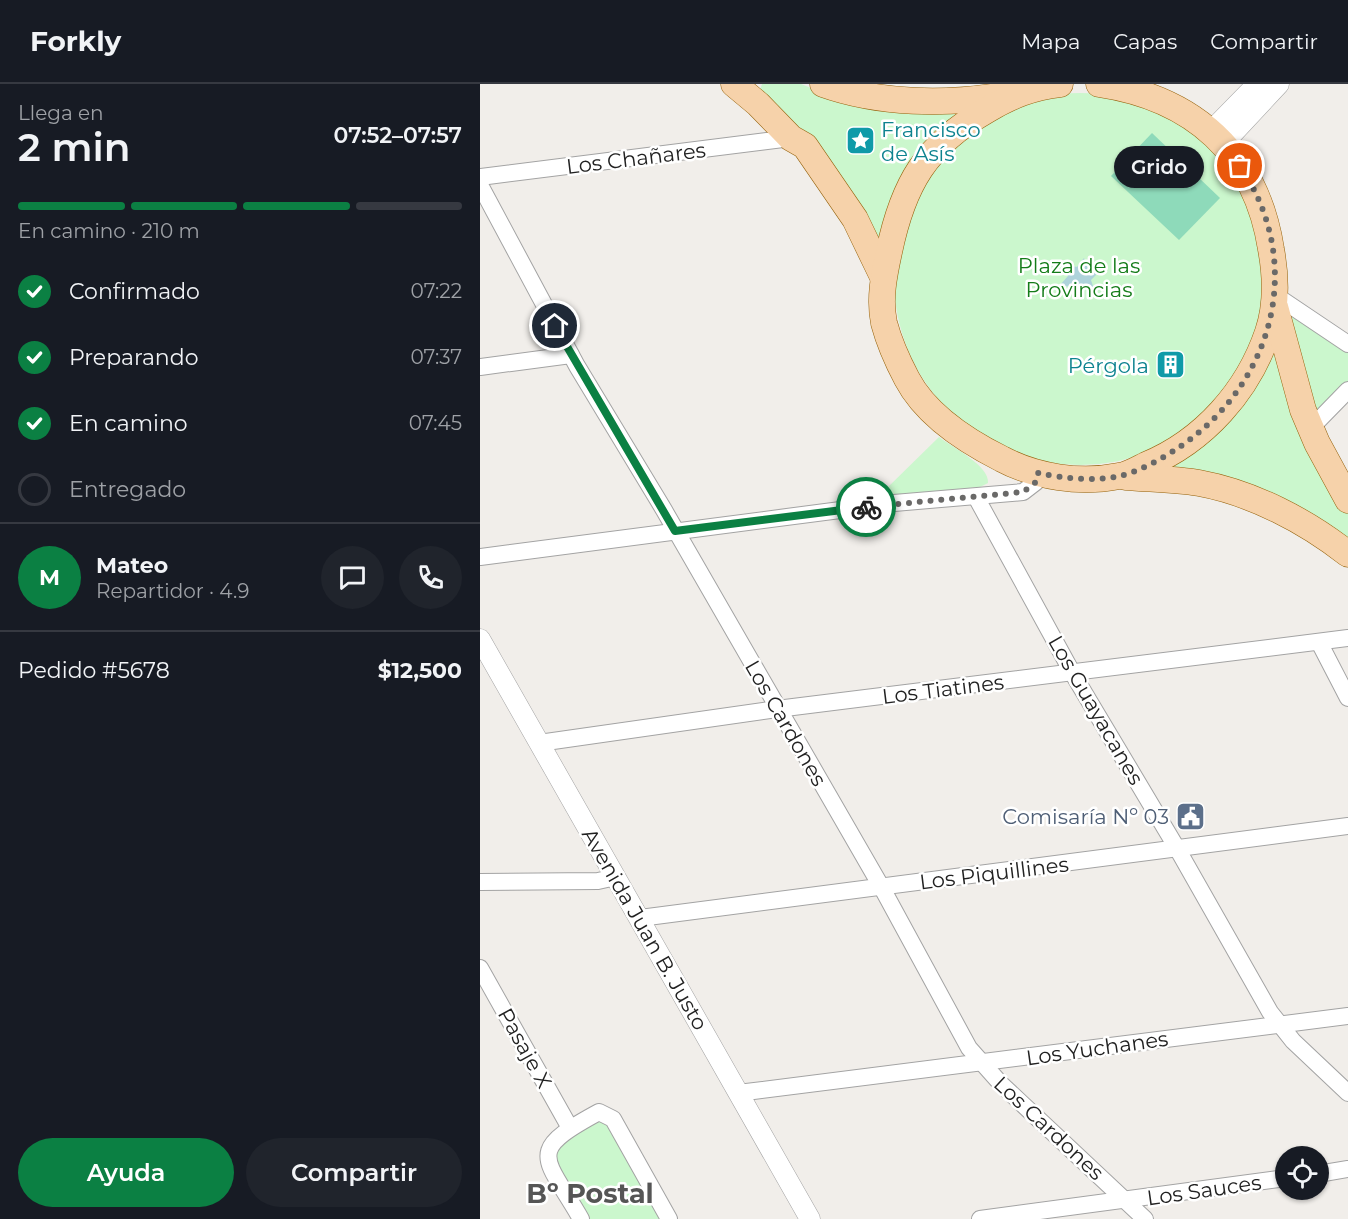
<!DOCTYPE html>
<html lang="es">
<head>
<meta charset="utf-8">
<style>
	body { margin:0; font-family:Montserrat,sans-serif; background:#20242c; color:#f1f3f6; height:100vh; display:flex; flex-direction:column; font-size:22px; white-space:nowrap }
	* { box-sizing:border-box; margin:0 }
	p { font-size:20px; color:#9ea1a6 }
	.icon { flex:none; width:33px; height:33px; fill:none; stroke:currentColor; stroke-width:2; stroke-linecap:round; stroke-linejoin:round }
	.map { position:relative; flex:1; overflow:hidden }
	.side { display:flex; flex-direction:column; background:#171b24; width:480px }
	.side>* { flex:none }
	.buttons { position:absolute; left:795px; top:1062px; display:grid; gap:12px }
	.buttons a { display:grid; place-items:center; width:54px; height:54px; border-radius:50%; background:#171b24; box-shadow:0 2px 4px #0004; font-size:30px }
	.pin { position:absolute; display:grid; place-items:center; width:51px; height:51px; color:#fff; margin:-26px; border:3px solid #fff; border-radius:50%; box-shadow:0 2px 6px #0007 }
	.courier { position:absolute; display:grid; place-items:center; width:60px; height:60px; margin:-30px; border:4px solid #0b8043; border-radius:50%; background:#fff; color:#222; box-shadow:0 2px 8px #0007 }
	.bubble { position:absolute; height:42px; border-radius:21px; background:#171b24; box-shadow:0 2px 4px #0004; font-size:20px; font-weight:600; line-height:42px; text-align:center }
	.summary em { font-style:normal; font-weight:600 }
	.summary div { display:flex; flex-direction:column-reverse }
	.summary { display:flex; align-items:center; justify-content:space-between; height:102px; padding:0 18px }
	h1 { font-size:39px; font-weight:600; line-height:45px }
	.bar { display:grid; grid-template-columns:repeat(4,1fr); gap:9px 6px; align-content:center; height:72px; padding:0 18px }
	.bar i { height:8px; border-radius:4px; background:#363941 }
	.bar .active { background:#0b8043 }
	.bar p { grid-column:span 4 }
	.line { display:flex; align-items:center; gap:15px; padding:0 18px; border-top:2px solid #363941 }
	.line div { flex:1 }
	.round { display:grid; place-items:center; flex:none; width:63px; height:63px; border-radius:32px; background:#20242c }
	ol { padding:0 18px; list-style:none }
	li { display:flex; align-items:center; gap:18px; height:66px }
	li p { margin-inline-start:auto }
	li .icon { padding:6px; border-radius:50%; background:#0b8043; color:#fff; stroke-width:4 }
	li:last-child { color:#9ea1a6 }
	li i { width:33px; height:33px; border:3px solid #363941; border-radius:50% }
	.primary-button { display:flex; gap:12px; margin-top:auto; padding:12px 18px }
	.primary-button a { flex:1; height:69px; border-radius:36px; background:#0b8043; color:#fff; font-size:24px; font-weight:600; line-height:69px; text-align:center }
	.primary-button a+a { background:#20242c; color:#f1f3f6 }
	header { display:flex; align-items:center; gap:36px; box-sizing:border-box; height:84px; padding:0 30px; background:#171b24; border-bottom:2px solid #363941 }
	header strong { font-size:28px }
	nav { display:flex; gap:33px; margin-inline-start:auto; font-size:21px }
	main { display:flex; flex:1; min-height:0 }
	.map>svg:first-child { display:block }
	.park { fill:#cbf7cd }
	.pitch { fill:#8edaba }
	.water { fill:#aed3db }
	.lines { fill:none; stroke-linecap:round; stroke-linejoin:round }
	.minor-casing { stroke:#a3a3a3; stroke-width:18 }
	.tertiary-casing { stroke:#a3a3a3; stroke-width:21 }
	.primary-casing { stroke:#95620b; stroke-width:27 }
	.minor { stroke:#fff; stroke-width:16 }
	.tertiary { stroke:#fff; stroke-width:20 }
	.primary { stroke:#f6d2aa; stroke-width:26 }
	.done { stroke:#6a6968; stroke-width:6; stroke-dasharray:0 10.8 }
	.route { stroke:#0b8043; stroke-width:8 }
	.labels { text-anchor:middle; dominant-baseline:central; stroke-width:5; stroke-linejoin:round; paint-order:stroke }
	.culture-label { font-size:21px; fill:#0d838f; stroke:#fff; text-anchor:start }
	.street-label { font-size:21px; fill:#222; stroke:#fff }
	.park-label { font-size:21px; fill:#147c19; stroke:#fff }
	.service-label { font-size:21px; fill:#4e5e75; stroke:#fff; text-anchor:end }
	.district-label { font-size:27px; font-weight:bold; fill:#555; stroke:#fff }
</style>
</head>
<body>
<header>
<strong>Forkly</strong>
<nav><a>Mapa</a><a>Capas</a><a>Compartir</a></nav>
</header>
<main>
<section class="side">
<div class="summary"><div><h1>2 min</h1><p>Llega en</p></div><em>07:52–07:57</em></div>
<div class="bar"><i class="active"></i><i class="active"></i><i class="active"></i><i></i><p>En camino · 210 m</p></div>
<ol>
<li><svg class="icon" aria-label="check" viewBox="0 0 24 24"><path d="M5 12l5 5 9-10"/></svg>Confirmado<p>07:22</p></li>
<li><svg class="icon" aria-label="check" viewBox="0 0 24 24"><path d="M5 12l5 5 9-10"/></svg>Preparando<p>07:37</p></li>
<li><svg class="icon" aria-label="check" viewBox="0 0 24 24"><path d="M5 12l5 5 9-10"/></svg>En camino<p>07:45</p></li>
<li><i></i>Entregado</li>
</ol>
<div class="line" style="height:108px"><b class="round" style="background:#0b8043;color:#fff">M</b><div><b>Mateo</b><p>Repartidor · 4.9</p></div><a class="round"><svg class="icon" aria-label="chat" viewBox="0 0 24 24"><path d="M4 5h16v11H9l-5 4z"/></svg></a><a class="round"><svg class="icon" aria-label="phone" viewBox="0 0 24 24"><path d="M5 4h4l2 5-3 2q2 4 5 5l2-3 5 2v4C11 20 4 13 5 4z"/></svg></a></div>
<div class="line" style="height:78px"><div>Pedido #5678</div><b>$12,500</b></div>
<div class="primary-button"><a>Ayuda</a><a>Compartir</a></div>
</section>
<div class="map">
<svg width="868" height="1135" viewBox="0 0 868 1135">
	<rect width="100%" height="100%" fill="#f1eeea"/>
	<g class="park">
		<polygon points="282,0 321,0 336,6 502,22 478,36 403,171 321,45 280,6"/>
		<circle cx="600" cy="195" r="186"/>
		<polygon points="809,230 868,267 868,298 838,329 833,330"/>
		<polygon points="790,257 868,430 868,454 798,415 674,384"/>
		<path d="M459 353C472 363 510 382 508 399L500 403 414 411 407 404Z"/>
		<polygon points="119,1028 189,1135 101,1135 71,1083 71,1059"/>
	</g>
	<polygon class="pitch" points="672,49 740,114 699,156 631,92"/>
	<polygon class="water" points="604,174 608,185 619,188 611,196 615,208 602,205 594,214 591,203 580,201 588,192 584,180 597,183"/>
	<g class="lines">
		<defs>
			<g id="minor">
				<polyline points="0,93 311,54"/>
				<polyline points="0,101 97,282 184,426 402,804 489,964 521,1000 665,1135"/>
				<polyline points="795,211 868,260"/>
				<polyline points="0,283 91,271"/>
				<polyline points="830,345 868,306"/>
				<polyline points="496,413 593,590 698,766 790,928 813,957 868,1009"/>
				<polyline points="0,473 414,419 543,408 556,398 558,389"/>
				<polyline points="839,558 868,614"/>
				<polyline points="59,659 297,625 868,554"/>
				<polyline points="0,798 118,797 136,793"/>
				<polyline points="160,834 868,742"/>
				<polyline points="0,884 90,1044"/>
				<polyline points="258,1009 868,932"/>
				<polyline points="838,1090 868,1085"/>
				<path d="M101 1135C64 1071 45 1068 119 1028L133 1035 189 1135"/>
				<polyline points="500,1135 806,1094"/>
			</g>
			<g id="tertiary">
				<polyline points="731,47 777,0"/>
				<polyline points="744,59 799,0"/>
				<polyline points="0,555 330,1135"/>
			</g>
			<g id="primary">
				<polyline points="254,0 278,20 311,54 325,62 375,135 403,193"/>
				<path d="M343 0C399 20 467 21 524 11"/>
				<path d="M580 0C552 3 531 12 507 26 446 61 423 100 409 168 404 191 399 215 404 239 409 258 418 278 427 295 446 331 486 357 522 375 556 393 600 400 639 392 648 391 658 385 666 381 724 357 768 307 788 248 797 221 796 192 791 165 776 69 713 14 619 0"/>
				<polyline points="795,223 823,326 837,359 868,416"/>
				<path d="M646 393C670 395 695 395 719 399 773 409 826 437 868 470"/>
			</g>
		</defs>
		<use href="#minor" class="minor-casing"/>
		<use href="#tertiary" class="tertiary-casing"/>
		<use href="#primary" class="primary-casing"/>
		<use href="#minor" class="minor"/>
		<use href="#tertiary" class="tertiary"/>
		<use href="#primary" class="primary"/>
	</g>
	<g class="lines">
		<path class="done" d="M386 423 543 408 556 398 558 389C583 394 614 398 640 392 661 387 683 374 701 362 794 298 826 179 760 82"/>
		<polyline class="route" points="75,242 195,447 386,423"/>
	</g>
	<defs>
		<symbol id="sight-square" viewBox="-11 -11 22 22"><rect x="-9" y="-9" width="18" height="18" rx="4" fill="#0f9aa8" stroke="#fff"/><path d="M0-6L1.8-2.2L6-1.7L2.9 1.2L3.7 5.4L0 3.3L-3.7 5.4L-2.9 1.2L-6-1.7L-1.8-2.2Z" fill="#fff"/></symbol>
		<symbol id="building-square" viewBox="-11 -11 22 22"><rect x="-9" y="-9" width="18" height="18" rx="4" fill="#0f9aa8" stroke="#fff"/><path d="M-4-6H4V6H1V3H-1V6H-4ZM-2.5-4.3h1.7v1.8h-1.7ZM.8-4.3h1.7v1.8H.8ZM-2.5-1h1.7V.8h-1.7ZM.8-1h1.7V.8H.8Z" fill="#fff"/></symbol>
		<symbol id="civic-square" viewBox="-11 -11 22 22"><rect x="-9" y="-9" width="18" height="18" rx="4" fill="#5c6f8a" stroke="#fff"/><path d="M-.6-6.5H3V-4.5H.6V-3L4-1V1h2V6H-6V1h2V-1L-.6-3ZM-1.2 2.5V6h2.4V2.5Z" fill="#fff"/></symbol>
	</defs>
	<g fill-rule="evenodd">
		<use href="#sight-square" x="364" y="40" width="33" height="33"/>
		<use href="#building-square" x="674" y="264" width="33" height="33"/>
		<use href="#civic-square" x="694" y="716" width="33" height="33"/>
	</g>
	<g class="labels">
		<g class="culture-label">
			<text x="401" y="45">Francisco<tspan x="401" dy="24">de Asís</tspan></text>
			<text x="669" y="281" text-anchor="end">Pérgola</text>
		</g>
		<g class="street-label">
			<text transform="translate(156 74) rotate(-7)">Los Chañares</text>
			<text transform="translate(463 605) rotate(-7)">Los Tiatines</text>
			<text transform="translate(616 626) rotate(60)">Los Guayacanes</text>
			<text transform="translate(306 639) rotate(60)">Los Cardones</text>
			<text transform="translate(514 789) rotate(-7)">Los Piquillines</text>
			<text transform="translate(165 845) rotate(60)">Avenida Juan B. Justo</text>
			<text transform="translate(45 964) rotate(61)">Pasaje X</text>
			<text transform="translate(617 964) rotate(-8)">Los Yuchanes</text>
			<text transform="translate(569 1044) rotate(43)">Los Cardones</text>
			<text transform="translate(724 1106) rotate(-8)">Los Sauces</text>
		</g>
		<g class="park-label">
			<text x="599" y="181">Plaza de las<tspan x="599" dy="24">Provincias</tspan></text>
		</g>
		<g class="service-label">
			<text x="689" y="732">Comisaría Nº 03</text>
		</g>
		<g class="district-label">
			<text x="110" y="1109">Bº Postal</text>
		</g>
	</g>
</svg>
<div class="buttons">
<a><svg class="icon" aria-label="locate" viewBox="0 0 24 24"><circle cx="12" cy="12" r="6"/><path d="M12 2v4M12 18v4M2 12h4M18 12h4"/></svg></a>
</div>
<div class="pin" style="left:760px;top:82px;background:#ea580c"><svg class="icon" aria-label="bag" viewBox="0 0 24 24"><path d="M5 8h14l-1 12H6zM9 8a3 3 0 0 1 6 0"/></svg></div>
<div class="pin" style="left:75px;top:242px;background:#1f2937"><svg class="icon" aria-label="home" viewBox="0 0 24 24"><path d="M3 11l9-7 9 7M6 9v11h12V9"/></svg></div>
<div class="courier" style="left:386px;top:423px"><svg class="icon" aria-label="bike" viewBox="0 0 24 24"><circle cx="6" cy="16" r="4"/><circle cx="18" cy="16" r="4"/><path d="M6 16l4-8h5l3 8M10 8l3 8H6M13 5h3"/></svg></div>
<div class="bubble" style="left:634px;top:62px;width:90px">Grido</div>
</div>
</main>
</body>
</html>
